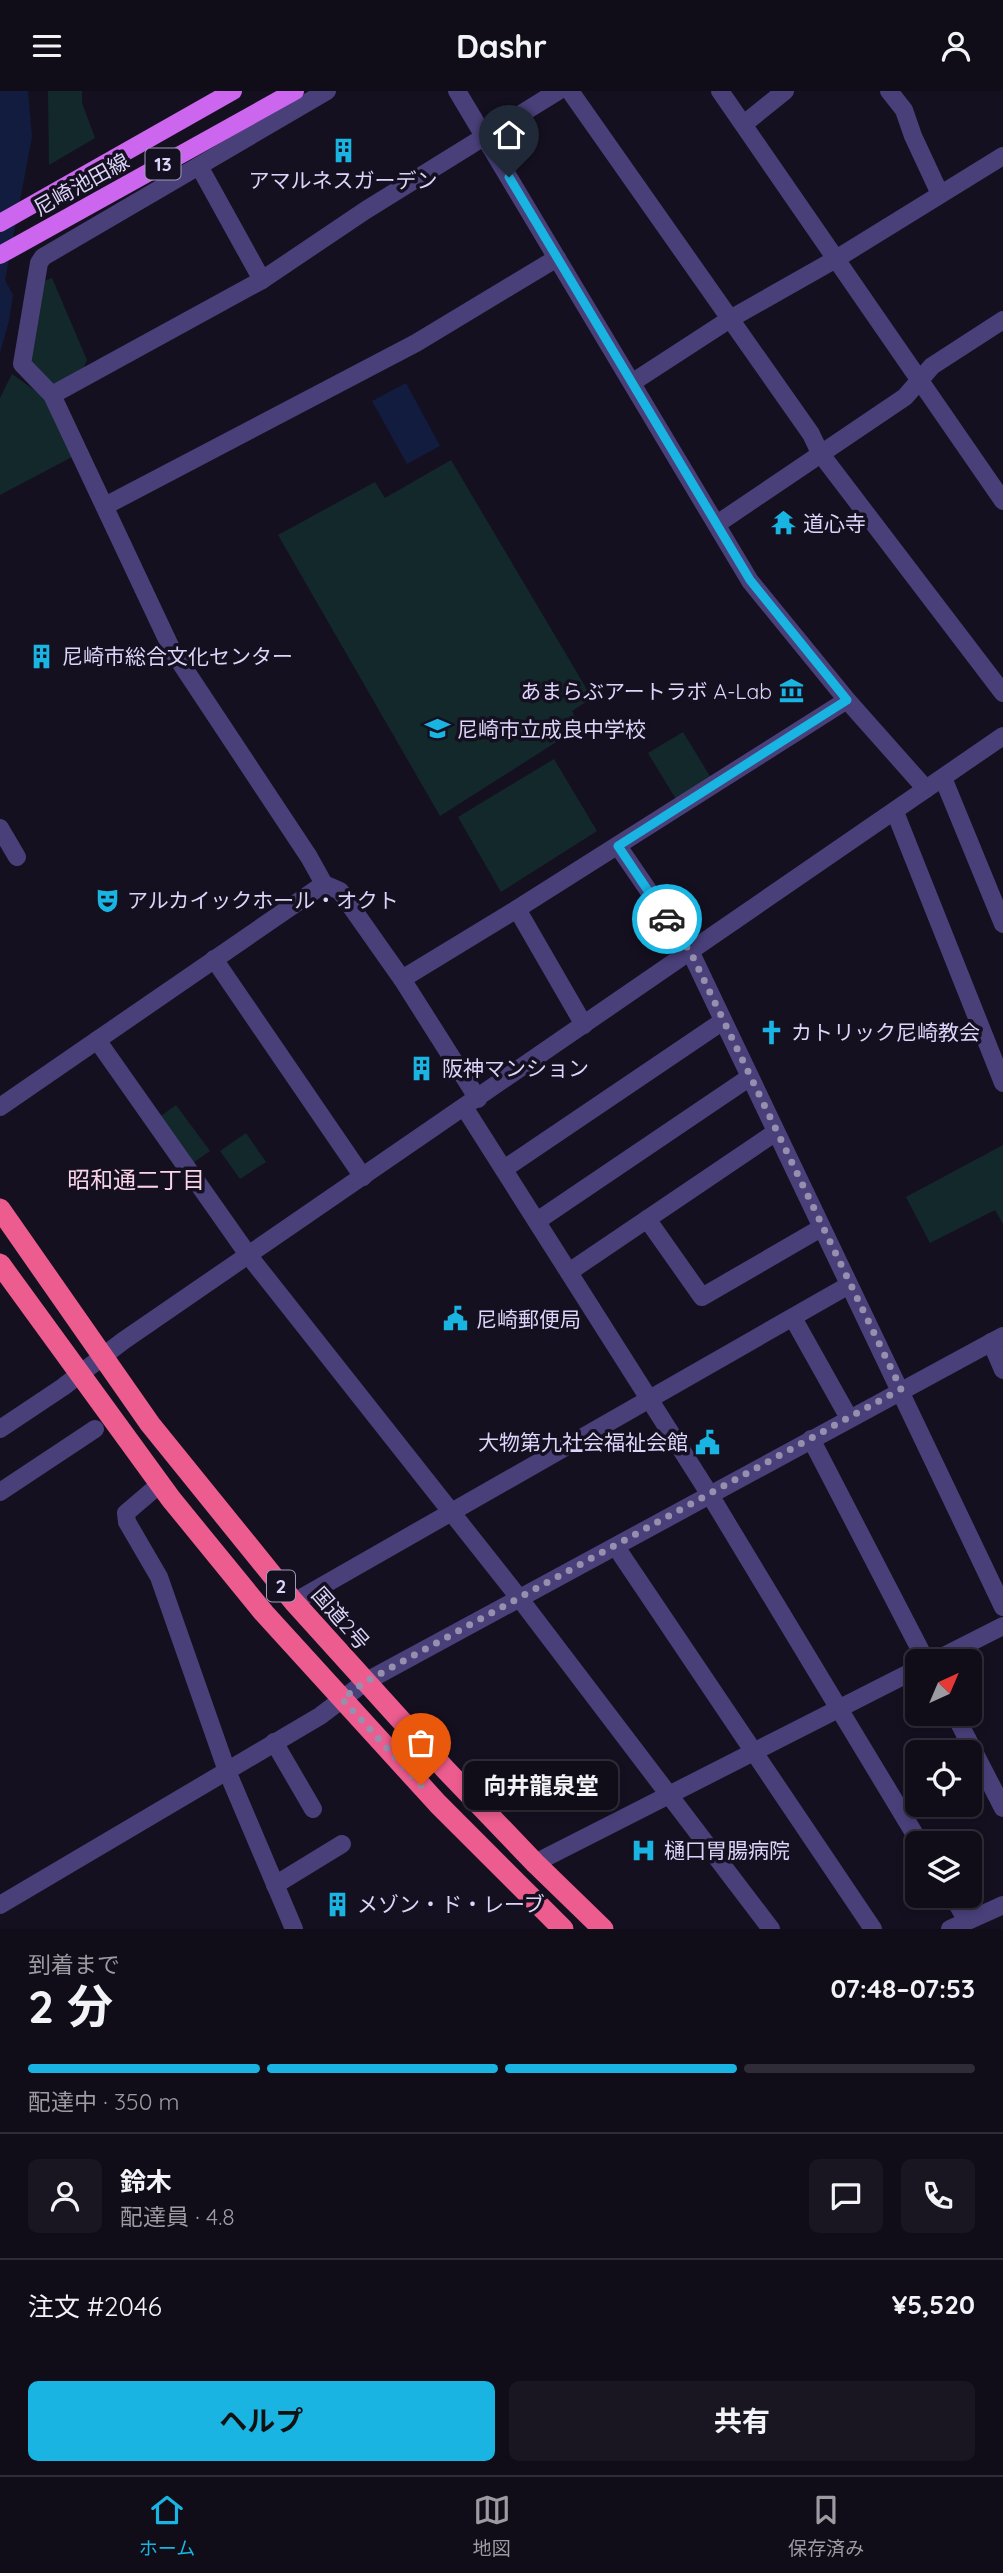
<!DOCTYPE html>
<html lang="ja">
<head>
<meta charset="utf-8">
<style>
	body { margin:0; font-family:Quicksand,"Noto Sans JP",sans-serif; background:#191521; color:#f1f3f6; height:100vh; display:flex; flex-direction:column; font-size:26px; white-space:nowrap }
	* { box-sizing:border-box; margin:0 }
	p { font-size:23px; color:#9c9ba2 }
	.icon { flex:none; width:38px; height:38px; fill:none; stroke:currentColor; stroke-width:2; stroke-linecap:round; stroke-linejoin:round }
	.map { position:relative; height:1838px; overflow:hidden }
	.sheet { display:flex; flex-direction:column; background:#100c18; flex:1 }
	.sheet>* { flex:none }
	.needle { width:46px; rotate:44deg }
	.controls { position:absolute; left:905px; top:1558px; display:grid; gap:14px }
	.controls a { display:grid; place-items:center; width:77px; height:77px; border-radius:10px; background:#100c18; box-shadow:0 4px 10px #0003,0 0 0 2px #302c37; font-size:35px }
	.pin { position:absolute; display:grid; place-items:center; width:60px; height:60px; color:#fff; margin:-72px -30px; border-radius:50% 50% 50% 0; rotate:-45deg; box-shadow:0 0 7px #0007 }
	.pin .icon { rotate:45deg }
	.courier { position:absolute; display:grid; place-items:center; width:70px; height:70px; margin:-35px; border:5px solid #19b4e1; border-radius:50%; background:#fff; color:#222; box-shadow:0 2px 9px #0007 }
	.bubble { position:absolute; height:49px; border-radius:10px; background:#100c18; box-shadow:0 4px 10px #0003,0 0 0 2px #302c37; font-size:23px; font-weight:700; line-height:49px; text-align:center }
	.headline em { font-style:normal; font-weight:700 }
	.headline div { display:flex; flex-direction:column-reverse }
	.headline { display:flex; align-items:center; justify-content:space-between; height:119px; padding:0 28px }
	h1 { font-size:46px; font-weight:700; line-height:52px }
	.bar { display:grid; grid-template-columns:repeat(4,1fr); gap:10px 7px; align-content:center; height:84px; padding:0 28px }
	.bar i { height:9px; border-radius:5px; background:#302c37 }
	.bar .current { background:#19b4e1 }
	.bar p { grid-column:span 4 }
	.line { display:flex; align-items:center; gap:18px; padding:0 28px; border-top:2px solid #302c37 }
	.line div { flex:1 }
	.round { display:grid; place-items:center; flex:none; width:74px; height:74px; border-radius:10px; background:#191521 }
	.button { display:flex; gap:14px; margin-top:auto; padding:14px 28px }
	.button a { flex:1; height:80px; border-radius:10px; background:#19b4e1; color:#111; font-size:28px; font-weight:700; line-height:80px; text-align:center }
	.button a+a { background:#191521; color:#f1f3f6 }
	header { display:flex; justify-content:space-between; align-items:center; height:91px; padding:0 28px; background:#100c18; font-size:32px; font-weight:700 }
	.tab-bar { display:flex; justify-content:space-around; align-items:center; height:98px; border-top:2px solid #302c37; background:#100c18; font-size:19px; color:#9c9ba2 }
	.tab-bar a { display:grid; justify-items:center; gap:4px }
	.tab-bar .current { color:#19b4e1 }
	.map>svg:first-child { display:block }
	.green { fill:#13282a }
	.water { fill:#111c3e }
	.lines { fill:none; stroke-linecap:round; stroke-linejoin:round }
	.minor { stroke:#49407a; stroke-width:18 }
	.major { stroke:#cd66ee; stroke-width:18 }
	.highway { stroke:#ed5c8f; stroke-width:21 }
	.done { stroke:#978fae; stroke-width:7; stroke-dasharray:0 12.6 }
	.route { stroke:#19b4e1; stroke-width:9 }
	.labels { text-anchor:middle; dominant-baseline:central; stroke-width:7; stroke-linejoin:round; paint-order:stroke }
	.shield { fill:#151020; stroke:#a199b9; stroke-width:2 }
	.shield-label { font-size:19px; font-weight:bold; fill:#ddd4fa }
	.poi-label { font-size:21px; fill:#ddd4fa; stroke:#151020; text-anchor:start }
	.street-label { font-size:21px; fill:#ddd4fa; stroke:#151020 }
	.neighbourhood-label { font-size:23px; fill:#fad5e8; stroke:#151020 }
</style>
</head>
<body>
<header><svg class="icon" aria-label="menu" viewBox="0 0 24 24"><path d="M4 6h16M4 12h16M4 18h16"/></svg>Dashr<svg class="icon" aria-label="person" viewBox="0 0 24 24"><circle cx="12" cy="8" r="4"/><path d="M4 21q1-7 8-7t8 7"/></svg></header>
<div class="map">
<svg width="1003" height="1838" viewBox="0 0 1003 1838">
	<rect width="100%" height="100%" fill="#151020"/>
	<g class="green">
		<polygon points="48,0 82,0 82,12 95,47 49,74"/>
		<polygon points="52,187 87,269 81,282 54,296 33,275 30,266 42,191"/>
		<polygon points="12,283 44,306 72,366 0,404 0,307"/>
		<polygon points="451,369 592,607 572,620 580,636 440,725 278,444 375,391 385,407"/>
		<polygon points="683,641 711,687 676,708 648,662"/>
		<polygon points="554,668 597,740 501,801 458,726"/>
		<polygon points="176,1014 210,1060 193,1072 161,1025"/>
		<polygon points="246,1042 266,1071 240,1088 220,1060"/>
		<polygon points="1003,1054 1003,1133 995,1119 930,1152 906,1106"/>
	</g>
	<g class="water">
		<polygon points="0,0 28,0 32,46 5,189 13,204 9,230 0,262"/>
		<polygon points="406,292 440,355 407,373 372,310"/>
	</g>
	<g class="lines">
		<g class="minor">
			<polyline points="327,0 43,166 39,172 22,273 52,304 172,559 309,766 324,793 340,800 402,888 478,1008"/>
			<polyline points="457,0 750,490 847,609 926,698"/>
			<polyline points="570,0 811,343 820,362 1003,602"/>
			<polyline points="720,0 1003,410"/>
			<polyline points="889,0 904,19 913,45 940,103"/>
			<polyline points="744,33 785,0"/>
			<polyline points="199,75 262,189"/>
			<polyline points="633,291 730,228 836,168 1003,65"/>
			<polyline points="52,304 262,189 366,119 558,0"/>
			<polyline points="105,415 416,252 557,167"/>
			<polyline points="717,433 905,306 932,275 1003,229"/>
			<polyline points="943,687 1003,833"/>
			<polyline points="895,721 1003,992"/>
			<polyline points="0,737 17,766"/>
			<polyline points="618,755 691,862 1003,1516"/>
			<polyline points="517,818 584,934"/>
			<polyline points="214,868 363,1086"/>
			<polyline points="402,888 517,818 847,609"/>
			<polyline points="97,949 249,1165 520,1508 771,1838"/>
			<polyline points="0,1016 324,793"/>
			<polyline points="464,1016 710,1404 920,1752"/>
			<polyline points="504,1078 723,930"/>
			<polyline points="647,1128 702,1206 821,1137"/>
			<polyline points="537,1130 750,986"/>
			<polyline points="569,1181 776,1041"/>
			<polyline points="793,1227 849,1327"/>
			<polyline points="991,1251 1003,1279"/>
			<polyline points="0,1338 63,1296 123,1250 1003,645"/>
			<polyline points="811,1348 926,1570"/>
			<polyline points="160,1393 126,1422 127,1431 159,1486 227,1680 294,1838"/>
			<polyline points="0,1401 95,1338"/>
			<polyline points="616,1456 873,1838"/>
			<polyline points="294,1511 849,1194"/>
			<polyline points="934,1570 1003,1535"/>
			<polyline points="954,1622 1003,1717"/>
			<polyline points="274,1651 313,1718"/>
			<polyline points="535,1772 917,1578"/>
			<polyline points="275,1794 342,1753"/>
			<polyline points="952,1804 967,1830"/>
			<polyline points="0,1814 320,1625 365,1591 1003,1245"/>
			<polyline points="950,1838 1003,1814"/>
		</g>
		<g class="major">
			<polyline points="0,132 233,0"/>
			<polyline points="0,164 295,0"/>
		</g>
		<g class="highway">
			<polyline points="0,1118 150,1333 294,1511 445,1678 535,1772 603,1838"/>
			<polyline points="0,1173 171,1408 264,1522 438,1713 563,1838"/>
		</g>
	</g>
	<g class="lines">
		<polyline class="done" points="421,1694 342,1608 365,1591 901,1298 691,862 667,828"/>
		<polyline class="route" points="509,86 750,489 847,609 618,755 667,828"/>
	</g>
	<defs>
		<symbol id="building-bare" viewBox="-9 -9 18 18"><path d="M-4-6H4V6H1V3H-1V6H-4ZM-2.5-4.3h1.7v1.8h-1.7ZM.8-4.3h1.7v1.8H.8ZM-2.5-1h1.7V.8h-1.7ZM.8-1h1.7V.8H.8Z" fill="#19b4e1" stroke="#151020" stroke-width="2.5" paint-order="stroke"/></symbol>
		<symbol id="temple-bare" viewBox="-9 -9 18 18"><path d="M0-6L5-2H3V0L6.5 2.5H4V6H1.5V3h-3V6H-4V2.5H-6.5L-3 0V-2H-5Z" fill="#19b4e1" stroke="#151020" stroke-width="2.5" paint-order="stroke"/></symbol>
		<symbol id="museum-bare" viewBox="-9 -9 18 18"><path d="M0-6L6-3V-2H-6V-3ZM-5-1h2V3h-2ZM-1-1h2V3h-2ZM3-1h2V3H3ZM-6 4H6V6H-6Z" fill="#19b4e1" stroke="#151020" stroke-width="2.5" paint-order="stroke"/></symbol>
		<symbol id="school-bare" viewBox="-9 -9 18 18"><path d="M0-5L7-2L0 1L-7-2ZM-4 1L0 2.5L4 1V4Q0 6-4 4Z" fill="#19b4e1" stroke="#151020" stroke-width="2.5" paint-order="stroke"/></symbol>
		<symbol id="theatre-bare" viewBox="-9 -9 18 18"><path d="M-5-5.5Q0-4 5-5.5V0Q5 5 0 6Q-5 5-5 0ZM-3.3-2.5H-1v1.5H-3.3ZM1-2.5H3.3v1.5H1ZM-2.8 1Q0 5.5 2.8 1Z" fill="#19b4e1" stroke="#151020" stroke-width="2.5" paint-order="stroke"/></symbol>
		<symbol id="church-bare" viewBox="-9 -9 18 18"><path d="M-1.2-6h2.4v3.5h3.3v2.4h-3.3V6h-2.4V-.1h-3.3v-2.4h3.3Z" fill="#19b4e1" stroke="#151020" stroke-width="2.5" paint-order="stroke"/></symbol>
		<symbol id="civic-bare" viewBox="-9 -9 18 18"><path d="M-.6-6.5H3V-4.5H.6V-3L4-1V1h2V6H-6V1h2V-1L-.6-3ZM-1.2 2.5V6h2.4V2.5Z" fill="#19b4e1" stroke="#151020" stroke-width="2.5" paint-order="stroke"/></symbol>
		<symbol id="hospital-bare" viewBox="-9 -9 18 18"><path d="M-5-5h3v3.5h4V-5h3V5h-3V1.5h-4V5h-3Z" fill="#19b4e1" stroke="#151020" stroke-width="2.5" paint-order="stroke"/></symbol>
	</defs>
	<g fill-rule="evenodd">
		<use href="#building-bare" x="326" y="42" width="35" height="35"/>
		<use href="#temple-bare" x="766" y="414" width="35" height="35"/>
		<use href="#building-bare" x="24" y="548" width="35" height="35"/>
		<use href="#museum-bare" x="774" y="582" width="35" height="35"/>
		<use href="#school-bare" x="420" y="620" width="35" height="35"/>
		<use href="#theatre-bare" x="90" y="792" width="35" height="35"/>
		<use href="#church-bare" x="754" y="924" width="35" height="35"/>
		<use href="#building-bare" x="404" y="960" width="35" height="35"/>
		<use href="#civic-bare" x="438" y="1210" width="35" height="35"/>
		<use href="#civic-bare" x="690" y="1334" width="35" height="35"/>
		<use href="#hospital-bare" x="626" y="1742" width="35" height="35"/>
		<use href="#building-bare" x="320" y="1796" width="35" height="35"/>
	</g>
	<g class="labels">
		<g class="shield">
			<rect x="145.5" y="57.5" width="35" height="31" rx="5"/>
			<rect x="267" y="1479.5" width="28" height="31" rx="5"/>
		</g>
		<g class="shield-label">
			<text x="163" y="73">13</text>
			<text x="281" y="1495">2</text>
		</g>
		<g class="poi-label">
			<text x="343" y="89" text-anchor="middle">アマルネスガーデン</text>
			<text x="803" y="432">道心寺</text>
			<text x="62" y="565">尼崎市総合文化センター</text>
			<text x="772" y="600" text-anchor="end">あまらぶアートラボ A-Lab</text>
			<text x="457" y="638">尼崎市立成良中学校</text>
			<text x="127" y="809">アルカイックホール・オクト</text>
			<text x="791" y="941">カトリック尼崎教会</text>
			<text x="442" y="977">阪神マンション</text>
			<text x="476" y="1228">尼崎郵便局</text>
			<text x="688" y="1351" text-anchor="end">大物第九社会福祉会館</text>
			<text x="664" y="1759">樋口胃腸病院</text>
			<text x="357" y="1813">メゾン・ド・レーブ</text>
		</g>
		<g class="street-label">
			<text transform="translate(81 93) rotate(-29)">尼崎池田線</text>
			<text transform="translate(341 1527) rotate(49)">国道2号</text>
		</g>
		<g class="neighbourhood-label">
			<text x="136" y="1088">昭和通二丁目</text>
		</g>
	</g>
</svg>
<div class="controls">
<a><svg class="needle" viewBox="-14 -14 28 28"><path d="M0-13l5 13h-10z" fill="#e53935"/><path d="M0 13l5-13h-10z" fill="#9c9ba2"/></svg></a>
<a><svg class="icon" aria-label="locate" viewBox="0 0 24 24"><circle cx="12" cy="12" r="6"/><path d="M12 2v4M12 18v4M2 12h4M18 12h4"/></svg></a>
<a><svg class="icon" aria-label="layers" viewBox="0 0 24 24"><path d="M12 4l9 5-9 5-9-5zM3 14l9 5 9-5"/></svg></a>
</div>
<div class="pin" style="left:421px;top:1694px;background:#ea580c"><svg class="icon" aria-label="bag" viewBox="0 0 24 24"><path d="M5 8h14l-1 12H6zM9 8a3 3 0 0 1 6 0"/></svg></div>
<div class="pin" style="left:509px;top:86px;background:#1f2937"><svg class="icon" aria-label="home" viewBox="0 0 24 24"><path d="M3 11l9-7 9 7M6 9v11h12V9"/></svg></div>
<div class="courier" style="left:667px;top:828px"><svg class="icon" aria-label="car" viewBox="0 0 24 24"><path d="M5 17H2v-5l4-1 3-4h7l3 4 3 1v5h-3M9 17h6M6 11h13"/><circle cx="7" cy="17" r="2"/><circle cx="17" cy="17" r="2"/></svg></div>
<div class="bubble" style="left:464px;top:1670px;width:154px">向井龍泉堂</div>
</div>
<section class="sheet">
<div class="headline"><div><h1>2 分</h1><p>到着まで</p></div><em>07:48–07:53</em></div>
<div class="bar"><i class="current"></i><i class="current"></i><i class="current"></i><i></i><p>配達中 · 350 m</p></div>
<div class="line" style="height:126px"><a class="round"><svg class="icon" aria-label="person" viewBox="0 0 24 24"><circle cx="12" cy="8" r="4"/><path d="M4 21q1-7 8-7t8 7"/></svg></a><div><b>鈴木</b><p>配達員 · 4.8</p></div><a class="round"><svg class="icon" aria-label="chat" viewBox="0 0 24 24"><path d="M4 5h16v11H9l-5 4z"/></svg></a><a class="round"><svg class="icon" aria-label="phone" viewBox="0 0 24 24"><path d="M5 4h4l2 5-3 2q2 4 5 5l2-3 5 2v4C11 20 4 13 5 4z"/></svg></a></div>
<div class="line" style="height:91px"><div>注文 #2046</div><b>¥5,520</b></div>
<div class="button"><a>ヘルプ</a><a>共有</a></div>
</section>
<nav class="tab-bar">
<a class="current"><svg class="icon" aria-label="home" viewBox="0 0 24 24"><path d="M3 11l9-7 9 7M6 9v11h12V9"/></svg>ホーム</a>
<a><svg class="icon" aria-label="map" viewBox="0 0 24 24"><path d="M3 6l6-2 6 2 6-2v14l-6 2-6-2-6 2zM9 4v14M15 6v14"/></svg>地図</a>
<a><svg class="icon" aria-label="saved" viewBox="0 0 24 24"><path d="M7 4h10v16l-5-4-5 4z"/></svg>保存済み</a>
</nav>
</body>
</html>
